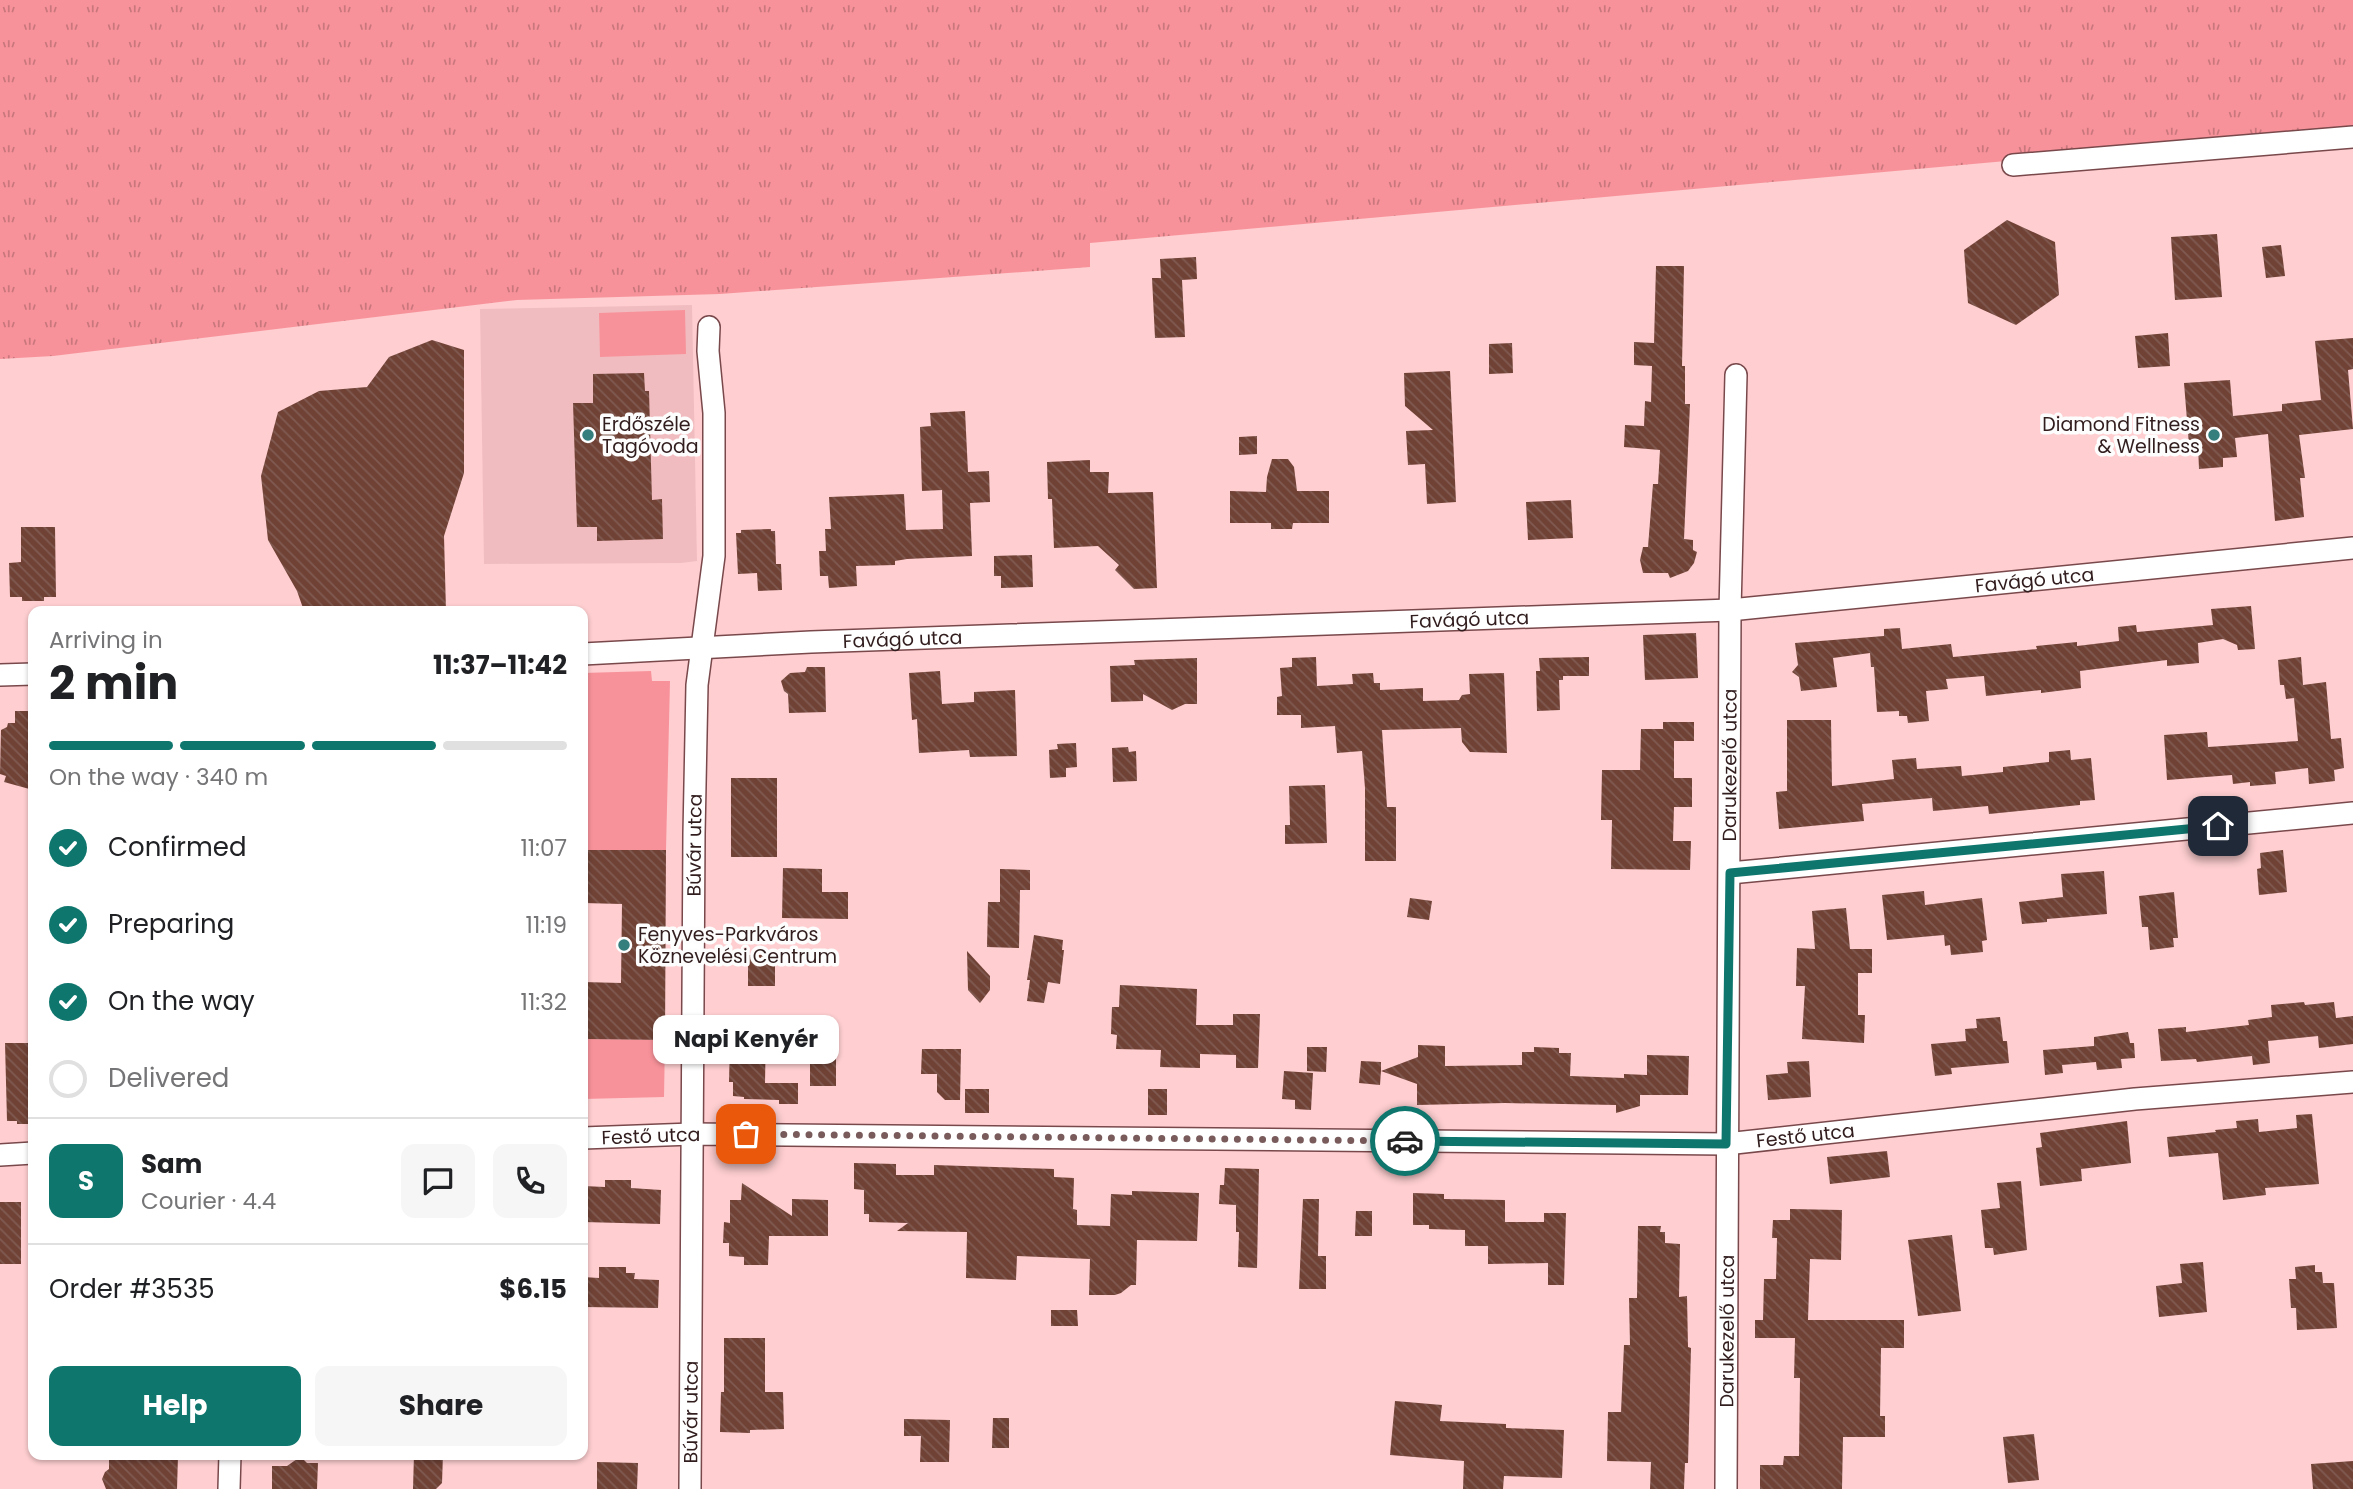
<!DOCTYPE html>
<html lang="en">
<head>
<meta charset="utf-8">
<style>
	body { margin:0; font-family:Poppins,sans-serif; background:#f6f6f6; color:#202124; height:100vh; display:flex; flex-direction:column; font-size:26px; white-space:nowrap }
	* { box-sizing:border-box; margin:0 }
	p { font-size:23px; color:#757577 }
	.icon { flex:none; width:38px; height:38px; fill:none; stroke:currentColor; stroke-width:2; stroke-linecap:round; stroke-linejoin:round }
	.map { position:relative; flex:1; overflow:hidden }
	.sheet { position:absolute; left:28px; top:606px; width:560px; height:854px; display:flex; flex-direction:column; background:#fff; border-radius:14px; box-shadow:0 2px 5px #0004 }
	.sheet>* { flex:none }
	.pin { position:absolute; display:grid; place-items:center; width:60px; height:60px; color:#fff; margin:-30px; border-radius:14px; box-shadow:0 4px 10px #0006 }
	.courier { position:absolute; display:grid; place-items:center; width:70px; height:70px; margin:-35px; border:5px solid #0f766e; border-radius:50%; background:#fff; color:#222; box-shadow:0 2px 9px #0007 }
	.bubble { position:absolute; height:49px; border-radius:14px; background:#fff; box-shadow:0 2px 5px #0004; font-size:23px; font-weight:700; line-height:49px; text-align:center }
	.headline em { font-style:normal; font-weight:700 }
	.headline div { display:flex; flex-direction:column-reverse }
	.headline { display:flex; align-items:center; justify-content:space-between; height:119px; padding:0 21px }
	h1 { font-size:46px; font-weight:700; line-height:52px }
	.bar { display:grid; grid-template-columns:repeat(4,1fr); gap:10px 7px; align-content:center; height:84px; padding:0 21px }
	.bar i { height:9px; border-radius:5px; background:#e0e0e0 }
	.bar .current { background:#0f766e }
	.bar p { grid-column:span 4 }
	.line { display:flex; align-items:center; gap:18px; padding:0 21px; border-top:2px solid #e0e0e0 }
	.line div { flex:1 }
	.round { display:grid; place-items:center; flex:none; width:74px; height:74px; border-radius:14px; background:#f6f6f6 }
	ol { padding:0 21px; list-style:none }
	li { display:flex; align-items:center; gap:21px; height:77px }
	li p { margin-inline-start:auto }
	li .icon { padding:7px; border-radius:50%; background:#0f766e; color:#fff; stroke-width:4 }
	li:last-child { color:#757577 }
	li i { width:38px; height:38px; border:4px solid #e0e0e0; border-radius:50% }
	.button { display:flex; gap:14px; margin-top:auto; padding:14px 21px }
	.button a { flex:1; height:80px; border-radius:14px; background:#0f766e; color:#fff; font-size:28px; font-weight:700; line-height:80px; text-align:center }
	.button a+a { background:#f6f6f6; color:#202124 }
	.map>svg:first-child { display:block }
	.built { fill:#f1bcbf }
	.grass { fill:url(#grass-tufts) }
	.park { fill:#f8929a }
	.building { fill:url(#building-back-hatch) }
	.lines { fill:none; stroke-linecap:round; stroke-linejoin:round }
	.street-casing { stroke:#79484b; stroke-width:24 }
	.street { stroke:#fff; stroke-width:21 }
	.done { stroke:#795b5c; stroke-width:7; stroke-dasharray:0 12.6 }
	.route { stroke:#0f766e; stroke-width:9 }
	.poi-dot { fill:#357e7e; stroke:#fdfdfd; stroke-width:2.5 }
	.labels { text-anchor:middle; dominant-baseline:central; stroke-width:7; stroke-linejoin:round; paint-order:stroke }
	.poi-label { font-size:19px; fill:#321d1e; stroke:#fdfdfd; text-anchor:start }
	.street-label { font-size:19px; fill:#321d1e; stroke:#fdfdfd }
</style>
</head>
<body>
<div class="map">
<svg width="2353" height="1489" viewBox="0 0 2353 1489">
	<defs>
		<pattern id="grass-tufts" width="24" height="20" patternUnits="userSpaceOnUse" patternTransform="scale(1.75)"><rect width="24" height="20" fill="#f8929a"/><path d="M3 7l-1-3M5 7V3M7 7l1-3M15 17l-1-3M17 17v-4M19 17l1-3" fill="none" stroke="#c9777d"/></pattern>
		<pattern id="building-back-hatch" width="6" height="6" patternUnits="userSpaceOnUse" patternTransform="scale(1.75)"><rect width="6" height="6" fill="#704236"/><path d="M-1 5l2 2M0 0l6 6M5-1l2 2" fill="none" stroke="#805a51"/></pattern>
	</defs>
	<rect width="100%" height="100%" fill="#feced0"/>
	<polygon class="built" points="692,305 697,561 681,563 484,564 480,309"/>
	<polygon class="grass" points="0,0 2353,0 2353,130 1090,243 1090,267 720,294 517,300 53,356 0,359"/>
	<g class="park">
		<polygon points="685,310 686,354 600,357 599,313"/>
		<polygon points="651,671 652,681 670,681 666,850 583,850 583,673"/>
		<polygon points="583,1039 665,1040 664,1097 583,1099"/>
	</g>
	<g class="building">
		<polygon points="2007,220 2055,242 2059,295 2016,325 1968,303 1964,250"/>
		<polygon points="2217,234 2222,297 2175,300 2171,237"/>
		<polygon points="2281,245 2285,276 2266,278 2262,247"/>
		<polygon points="1196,257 1197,279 1182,280 1185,337 1155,338 1152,278 1161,278 1160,259"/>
		<polygon points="1656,266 1684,266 1682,366 1685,366 1685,404 1690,404 1684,539 1693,540 1693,550 1697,552 1694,563 1688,571 1670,578 1668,573 1643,573 1640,560 1643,547 1648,547 1653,484 1658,484 1660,450 1624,447 1625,425 1644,426 1645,401 1651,402 1652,366 1634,365 1634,342 1654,343"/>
		<polygon points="2168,333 2170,366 2138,368 2135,336"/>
		<polygon points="2353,338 2353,369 2348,370 2353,429 2299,435 2305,478 2300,478 2304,517 2275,521 2268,434 2235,438 2237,457 2223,458 2223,467 2199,469 2198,445 2189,445 2184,383 2230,380 2233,416 2282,411 2282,404 2321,400 2315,341"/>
		<polygon points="432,340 464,350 464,473 444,536 446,611 304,611 297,591 268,540 261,476 278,412 319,391 367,387 389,357"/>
		<polygon points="1512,343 1513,373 1489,374 1489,344"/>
		<polygon points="1450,371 1456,502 1427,504 1425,464 1408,465 1406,431 1433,430 1405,406 1404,373"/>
		<polygon points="644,373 645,391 649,391 652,500 662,499 663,539 597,541 597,527 577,527 573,403 593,403 593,374"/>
		<polygon points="965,411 968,472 989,471 990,502 970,503 972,556 907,559 895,561 895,565 856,566 857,586 829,588 828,576 820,576 819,551 826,551 825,529 831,529 829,497 904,494 906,530 943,529 942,490 922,491 920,427 931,426 930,413"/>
		<polygon points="1257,436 1257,454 1239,455 1239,437"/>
		<polygon points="1272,459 1288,459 1294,467 1297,491 1329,491 1329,523 1293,523 1292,529 1271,529 1271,523 1230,523 1230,491 1266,492 1267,477"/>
		<polygon points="1090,460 1090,472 1109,472 1108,493 1153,492 1157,588 1134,589 1115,570 1119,565 1098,546 1054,548 1052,499 1048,499 1047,462"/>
		<polygon points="1571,500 1573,538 1528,540 1526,502"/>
		<polygon points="21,527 55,527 56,597 44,597 44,601 22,601 22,597 10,597 9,563 21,562"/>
		<polygon points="771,529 771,531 775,531 776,564 781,564 782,590 758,591 757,573 738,574 736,533 741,533 741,530"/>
		<polygon points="1032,555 1033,587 1001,588 1001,576 994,576 994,556"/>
		<polygon points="2251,606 2255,649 2238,650 2237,645 2223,639 2198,643 2199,663 2167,666 2167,660 2080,671 2081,688 2041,693 2041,690 1986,696 1984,676 1946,679 1948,689 1926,691 1929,721 1908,723 1907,716 1899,716 1899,711 1877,712 1874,667 1871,667 1870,653 1833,658 1837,687 1801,691 1799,677 1792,672 1798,665 1795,643 1884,636 1884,629 1900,628 1902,649 1951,644 1953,657 2037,649 2036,646 2077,642 2077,646 2119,641 2118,627 2136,625 2137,632 2213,625 2211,609"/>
		<polygon points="1696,633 1698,678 1645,680 1643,635"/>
		<polygon points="1316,657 1317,686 1353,684 1352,674 1373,673 1374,683 1380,683 1380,690 1423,688 1423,701 1459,700 1462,695 1470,694 1469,674 1504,673 1507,753 1470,752 1462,742 1461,728 1382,730 1387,807 1396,807 1396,861 1365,861 1365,788 1362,751 1337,753 1335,726 1301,728 1301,715 1277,715 1277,697 1282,696 1280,668 1292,667 1292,658"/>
		<polygon points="1589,657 1589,676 1563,676 1563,680 1559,680 1560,710 1537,711 1536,671 1540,671 1539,658"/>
		<polygon points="2301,657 2303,685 2326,682 2331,739 2341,738 2344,768 2334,770 2335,781 2309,784 2308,768 2275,772 2276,784 2250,786 2250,782 2233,784 2232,775 2167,780 2164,735 2207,732 2208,747 2298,741 2294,698 2286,699 2284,685 2280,685 2278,660"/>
		<polygon points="1197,658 1197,704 1185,704 1172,710 1143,694 1143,701 1111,702 1110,666 1135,665 1134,660"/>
		<polygon points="807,667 825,667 826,712 789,713 788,694 784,691 781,681 790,673 805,672"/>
		<polygon points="940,671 942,704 974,702 974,692 1015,690 1017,756 970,757 969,750 919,753 917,719 912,720 909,673"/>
		<polygon points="15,711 33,711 33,790 4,782 6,776 0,774 1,730 7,727 8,723 15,723"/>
		<polygon points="1787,720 1831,720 1832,786 1894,779 1892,760 1916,758 1917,769 1961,766 1962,776 2003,772 2003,767 2049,762 2049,752 2070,750 2071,760 2091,758 2095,800 2080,801 2080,805 1989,814 1988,806 1933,811 1932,798 1862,804 1864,821 1779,829 1776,792 1787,791"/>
		<polygon points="1663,722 1694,722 1694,741 1674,741 1674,778 1692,778 1692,807 1674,807 1673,841 1691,841 1690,870 1611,869 1612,820 1601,820 1602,770 1640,770 1641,729 1663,729"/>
		<polygon points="1076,743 1077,767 1066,768 1066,777 1050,778 1049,750 1058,749 1057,744"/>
		<polygon points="1128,747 1129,752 1136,751 1137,781 1113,782 1112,748"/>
		<rect x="731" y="778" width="46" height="79"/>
		<polygon points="1325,785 1327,843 1285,844 1285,825 1290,825 1289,786"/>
		<polygon points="583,850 666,850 665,1040 583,1039 583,982 621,983 622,904 583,903"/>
		<polygon points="2283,850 2287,892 2259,895 2257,869 2261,868 2260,853"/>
		<polygon points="783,868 822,869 822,892 848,892 848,919 782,918"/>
		<polygon points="1000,869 1030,870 1030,890 1020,890 1019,948 987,947 988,902 1000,902"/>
		<polygon points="2104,871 2107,914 2047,919 2047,922 2022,924 2019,902 2063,897 2061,874"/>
		<polygon points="1924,891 1925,905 1982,898 1987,940 1982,941 1983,952 1951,955 1950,945 1945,946 1944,935 1887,940 1882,895"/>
		<polygon points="2174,892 2178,938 2173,938 2174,947 2150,950 2148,927 2142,927 2139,896"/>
		<polygon points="1410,898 1432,901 1429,920 1407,917"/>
		<polygon points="1846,908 1850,949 1872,949 1872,973 1858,973 1858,1015 1865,1015 1864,1043 1802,1039 1805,986 1796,986 1797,948 1815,949 1812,911"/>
		<polygon points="1034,935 1063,940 1062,950 1064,950 1060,984 1048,982 1044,1003 1027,1001 1030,980 1027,980"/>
		<polygon points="967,951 990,976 990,990 980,1003 968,990"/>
		<rect x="748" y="955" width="27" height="31"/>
		<polygon points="1120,985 1197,989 1196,1025 1233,1025 1233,1014 1260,1014 1258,1068 1236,1068 1236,1055 1200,1054 1200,1068 1160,1067 1161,1050 1116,1049 1117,1035 1111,1034 1112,1007 1119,1007"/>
		<polygon points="2304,1002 2305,1005 2334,1002 2336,1018 2353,1016 2353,1044 2319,1048 2318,1036 2268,1041 2270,1063 2253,1065 2252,1056 2197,1062 2196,1059 2161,1061 2158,1029 2186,1027 2186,1032 2249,1025 2248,1020 2272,1017 2271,1005"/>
		<polygon points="2000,1017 2003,1041 2007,1041 2009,1063 1951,1068 1952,1074 1935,1076 1931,1044 1966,1041 1965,1029 1977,1028 1976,1019"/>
		<polygon points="737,1026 766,1026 765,1083 798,1083 798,1104 779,1104 779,1100 744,1099 744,1097 733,1096 733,1082 729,1082 730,1041 737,1041"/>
		<polygon points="2128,1032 2130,1043 2134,1043 2135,1058 2121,1059 2122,1068 2097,1070 2096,1062 2062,1065 2063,1073 2045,1075 2043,1050 2094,1046 2094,1037"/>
		<polygon points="5,1043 33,1043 33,1124 17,1124 17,1121 7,1121"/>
		<polygon points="1418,1045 1445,1046 1445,1066 1522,1065 1522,1052 1534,1052 1534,1047 1559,1048 1559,1053 1571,1053 1570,1076 1624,1078 1624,1074 1647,1075 1647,1055 1689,1056 1688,1095 1640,1095 1640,1106 1616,1113 1616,1105 1505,1103 1417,1105 1417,1084 1381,1071 1380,1085 1359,1083 1361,1061 1381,1062 1381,1071 1418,1057"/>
		<polygon points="1307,1047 1327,1047 1326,1072 1307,1071"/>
		<polygon points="818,1048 836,1049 836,1086 810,1086 810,1058 818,1058"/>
		<polygon points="922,1049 961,1049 960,1100 945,1100 937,1092 937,1074 921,1074"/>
		<polygon points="1809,1061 1811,1097 1768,1100 1766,1075 1788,1073 1787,1062"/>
		<polygon points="1284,1071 1313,1073 1311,1110 1295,1109 1295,1100 1282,1099"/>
		<rect x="965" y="1089" width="24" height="24"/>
		<rect x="1148" y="1089" width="19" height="26"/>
		<polygon points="2312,1114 2319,1184 2265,1188 2266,1195 2223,1200 2218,1153 2169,1157 2167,1137 2216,1132 2215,1130 2237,1128 2236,1121 2258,1119 2259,1132 2297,1128 2296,1115"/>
		<polygon points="2127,1121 2131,1163 2081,1169 2082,1181 2040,1186 2036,1148 2042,1147 2040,1133"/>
		<polygon points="1887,1151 1890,1177 1830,1184 1827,1157"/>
		<polygon points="854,1163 896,1164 896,1175 934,1175 934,1165 1054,1169 1054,1177 1074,1178 1073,1209 1077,1210 1077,1225 1110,1226 1111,1194 1132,1195 1132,1191 1199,1193 1197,1241 1137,1240 1136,1285 1131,1285 1121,1293 1115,1295 1089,1295 1090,1259 1017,1256 1016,1280 966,1278 967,1232 897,1231 908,1223 869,1222 869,1214 864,1214 864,1190 854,1189"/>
		<polygon points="1225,1168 1259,1169 1257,1268 1238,1267 1239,1232 1236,1232 1236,1205 1219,1204 1220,1185 1224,1185"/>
		<polygon points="605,1180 631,1180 631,1188 661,1190 660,1224 583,1222 583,1186 605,1187"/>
		<polygon points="2021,1181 2027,1250 1994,1255 1993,1248 1985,1248 1981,1210 2000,1208 1997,1183"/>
		<polygon points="742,1183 792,1216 792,1199 828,1200 828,1236 769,1236 768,1265 744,1265 744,1257 729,1256 729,1243 723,1243 724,1222 730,1223 730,1200 741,1200"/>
		<polygon points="1413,1193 1444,1194 1444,1199 1505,1200 1505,1222 1544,1222 1544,1213 1566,1213 1564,1285 1548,1285 1548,1263 1488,1264 1488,1246 1465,1246 1465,1230 1429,1229 1429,1225 1413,1225"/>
		<polygon points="1303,1199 1319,1199 1318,1256 1326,1256 1326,1289 1299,1289"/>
		<rect x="0" y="1202" width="21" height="62"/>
		<polygon points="1790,1209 1842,1210 1841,1260 1810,1259 1808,1320 1904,1320 1904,1348 1881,1348 1880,1416 1885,1416 1885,1437 1843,1437 1842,1489 1760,1489 1760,1465 1783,1465 1784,1456 1799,1456 1800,1378 1794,1378 1795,1338 1755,1338 1755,1320 1763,1320 1764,1279 1776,1279 1777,1238 1772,1238 1773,1220 1790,1220"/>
		<polygon points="1356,1211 1372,1211 1372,1236 1355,1236"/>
		<polygon points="1638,1226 1661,1226 1660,1232 1665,1232 1665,1243 1680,1244 1679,1297 1687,1296 1688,1347 1691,1348 1688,1463 1685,1463 1684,1489 1650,1489 1651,1462 1607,1461 1608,1412 1621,1412 1624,1345 1630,1345 1629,1298 1637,1298"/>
		<polygon points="1952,1235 1961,1311 1918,1316 1908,1240"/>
		<polygon points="2203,1262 2207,1312 2159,1317 2156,1286 2182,1283 2180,1264"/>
		<polygon points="2315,1265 2315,1272 2322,1272 2323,1283 2334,1283 2337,1328 2297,1330 2296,1308 2291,1308 2289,1279 2296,1279 2295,1267"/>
		<polygon points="599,1267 626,1267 626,1273 635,1273 634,1279 659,1280 658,1308 583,1307 583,1277 599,1278"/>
		<polygon points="1051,1310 1077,1310 1078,1326 1051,1326"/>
		<polygon points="724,1338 765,1338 765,1392 783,1392 784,1429 750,1430 750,1433 720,1432 721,1392 724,1392"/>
		<polygon points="1395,1401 1442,1405 1440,1421 1506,1424 1506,1428 1564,1430 1562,1478 1504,1476 1503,1489 1463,1489 1464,1461 1390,1455"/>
		<polygon points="993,1418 1009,1418 1009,1448 992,1448"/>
		<polygon points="904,1419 950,1420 949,1462 920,1462 921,1436 904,1436"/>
		<polygon points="2034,1434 2039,1480 2008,1483 2003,1437"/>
		<polygon points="414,1454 443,1454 442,1483 436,1489 413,1489"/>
		<polygon points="109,1455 178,1456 177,1489 106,1489 102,1479 105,1472 109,1469"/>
		<polygon points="297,1459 303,1459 307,1463 318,1463 317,1489 272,1489 272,1466 287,1466"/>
		<polygon points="2353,1461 2353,1489 2313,1489 2311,1464"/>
		<polygon points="597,1462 638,1463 637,1489 597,1489"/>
	</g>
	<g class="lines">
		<defs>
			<g id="street">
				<polyline points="2013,165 2353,137"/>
				<path id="s1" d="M583 654 811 642 1730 610 2353 548"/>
				<polyline points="0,675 33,674"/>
				<polyline points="1730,873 2353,813"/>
				<path id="s2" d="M583 1138 692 1134 1726 1144 2135 1099 2353 1082"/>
				<polyline points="0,1155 33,1153"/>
				<polyline points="229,1489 230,1454"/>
				<path id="s3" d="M690 1489 694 834 697 685 714 556V413L708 351 709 327"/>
				<path id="s4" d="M1726 1489 1730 610 1736 375"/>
			</g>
		</defs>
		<use href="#street" class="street-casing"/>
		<use href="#street" class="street"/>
	</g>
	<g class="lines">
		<polyline class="done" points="746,1134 1405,1141"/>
		<polyline class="route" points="1405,1141 1726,1144 1730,873 2218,826"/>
	</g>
	<g class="poi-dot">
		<circle cx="588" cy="435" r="7"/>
		<circle cx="2214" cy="435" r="7"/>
		<circle cx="624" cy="945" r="7"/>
	</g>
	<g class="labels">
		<g class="poi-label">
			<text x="602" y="424">Erdőszéle<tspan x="602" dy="22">Tagóvoda</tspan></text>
			<text x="2200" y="424" text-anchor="end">Diamond Fitness<tspan x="2200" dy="22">&amp; Wellness</tspan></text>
			<text x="638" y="934">Fenyves-Parkváros<tspan x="638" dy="22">Köznevelési Centrum</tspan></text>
		</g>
		<g class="street-label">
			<text stroke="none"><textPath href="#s1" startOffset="1454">Favágó utca</textPath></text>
			<text stroke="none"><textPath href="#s1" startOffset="887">Favágó utca</textPath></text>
			<text stroke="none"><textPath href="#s1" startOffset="320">Favágó utca</textPath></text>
			<text stroke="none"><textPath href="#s4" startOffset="724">Darukezelő utca</textPath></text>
			<text stroke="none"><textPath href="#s3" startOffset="644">Búvár utca</textPath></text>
			<text stroke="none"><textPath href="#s2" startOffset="68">Festő utca</textPath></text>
			<text stroke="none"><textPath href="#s2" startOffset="1223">Festő utca</textPath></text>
			<text stroke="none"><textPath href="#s4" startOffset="158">Darukezelő utca</textPath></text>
			<text stroke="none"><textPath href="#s3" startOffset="77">Búvár utca</textPath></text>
		</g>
	</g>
</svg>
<div class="pin" style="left:746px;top:1134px;background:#ea580c"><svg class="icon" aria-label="bag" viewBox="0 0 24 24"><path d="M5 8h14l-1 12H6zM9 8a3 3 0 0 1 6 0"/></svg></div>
<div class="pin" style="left:2218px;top:826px;background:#1f2937"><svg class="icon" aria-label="home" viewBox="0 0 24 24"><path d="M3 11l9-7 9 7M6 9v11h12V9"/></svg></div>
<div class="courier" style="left:1405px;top:1141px"><svg class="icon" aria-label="car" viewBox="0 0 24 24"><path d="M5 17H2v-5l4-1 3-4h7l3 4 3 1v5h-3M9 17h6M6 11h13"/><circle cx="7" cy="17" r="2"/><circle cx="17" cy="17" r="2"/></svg></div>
<div class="bubble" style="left:653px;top:1015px;width:186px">Napi Kenyér</div>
<section class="sheet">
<div class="headline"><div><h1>2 min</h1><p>Arriving in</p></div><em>11:37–11:42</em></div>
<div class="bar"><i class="current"></i><i class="current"></i><i class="current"></i><i></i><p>On the way · 340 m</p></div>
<ol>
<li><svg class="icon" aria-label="check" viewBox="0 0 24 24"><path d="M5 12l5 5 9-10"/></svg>Confirmed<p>11:07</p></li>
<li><svg class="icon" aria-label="check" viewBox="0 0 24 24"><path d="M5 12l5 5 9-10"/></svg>Preparing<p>11:19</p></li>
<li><svg class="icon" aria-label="check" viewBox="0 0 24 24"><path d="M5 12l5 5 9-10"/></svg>On the way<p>11:32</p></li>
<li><i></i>Delivered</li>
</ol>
<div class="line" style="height:126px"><b class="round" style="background:#0f766e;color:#fff">S</b><div><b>Sam</b><p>Courier · 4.4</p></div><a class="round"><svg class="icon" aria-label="chat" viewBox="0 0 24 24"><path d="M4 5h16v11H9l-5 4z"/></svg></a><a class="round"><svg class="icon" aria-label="phone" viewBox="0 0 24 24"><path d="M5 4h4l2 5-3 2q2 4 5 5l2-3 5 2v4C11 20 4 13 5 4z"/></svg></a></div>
<div class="line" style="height:91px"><div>Order #3535</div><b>$6.15</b></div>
<div class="button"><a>Help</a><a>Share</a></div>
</section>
</div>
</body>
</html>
